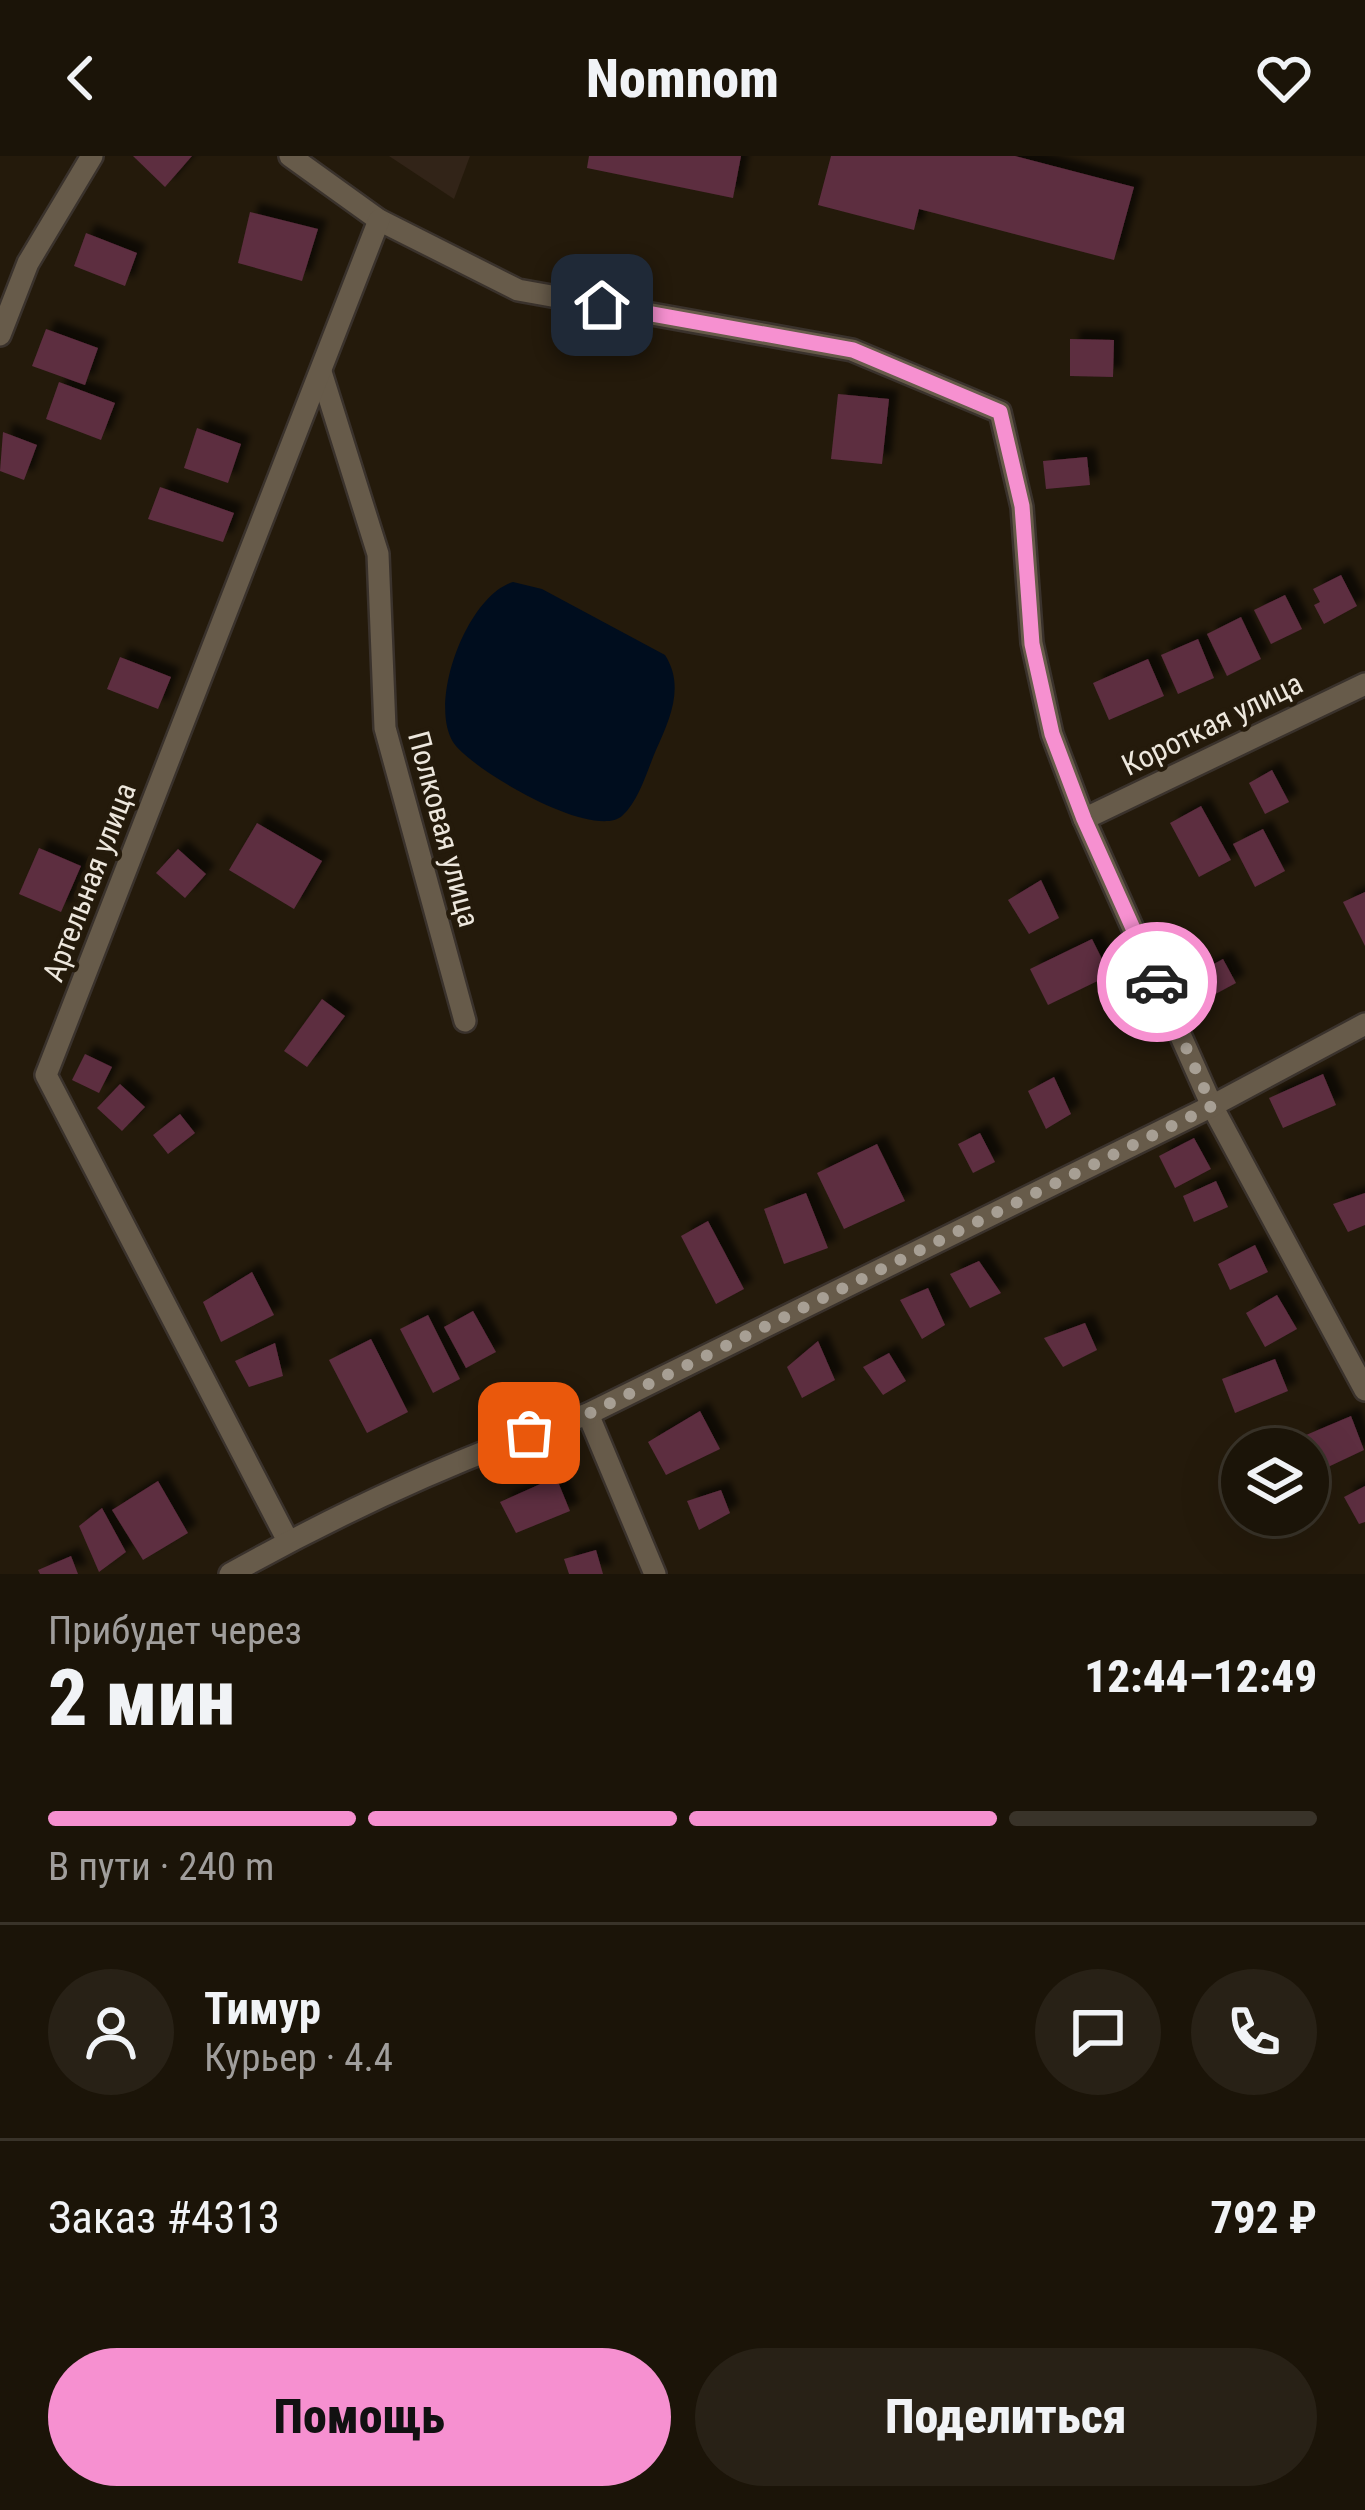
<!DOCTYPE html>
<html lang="ru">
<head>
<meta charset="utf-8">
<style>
	body { margin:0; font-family:"Roboto Condensed",sans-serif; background:#282116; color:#f1f3f6; height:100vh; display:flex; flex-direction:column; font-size:45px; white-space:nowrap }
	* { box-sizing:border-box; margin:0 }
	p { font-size:39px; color:#a09e9c }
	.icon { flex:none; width:66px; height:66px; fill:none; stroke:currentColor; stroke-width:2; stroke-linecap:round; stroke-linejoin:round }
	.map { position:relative; height:1418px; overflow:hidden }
	.side { display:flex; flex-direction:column; background:#1b1408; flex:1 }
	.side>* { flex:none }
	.tools { position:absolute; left:1221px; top:1272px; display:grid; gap:24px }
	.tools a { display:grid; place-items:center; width:108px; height:108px; border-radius:50%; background:#1b1408; box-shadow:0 12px 48px #0002,0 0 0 3px #393329; font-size:60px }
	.pin { position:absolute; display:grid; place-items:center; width:102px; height:102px; color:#fff; margin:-51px; border-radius:24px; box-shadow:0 6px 18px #0006 }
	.courier { position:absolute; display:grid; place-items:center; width:120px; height:120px; margin:-60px; border:9px solid #f690d0; border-radius:50%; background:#fff; color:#222; box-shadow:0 3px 15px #0007 }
	.summary em { font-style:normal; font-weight:800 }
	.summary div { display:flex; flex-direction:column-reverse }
	.summary { display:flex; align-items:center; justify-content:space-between; height:204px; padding:0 48px }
	h1 { font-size:78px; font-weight:800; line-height:90px }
	.bar { display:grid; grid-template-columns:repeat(4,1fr); gap:18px 12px; align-content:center; height:144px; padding:0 48px }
	.bar i { height:15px; border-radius:9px; background:#393329 }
	.bar .current { background:#f690d0 }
	.bar p { grid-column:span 4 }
	.line { display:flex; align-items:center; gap:30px; padding:0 48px; border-top:3px solid #393329 }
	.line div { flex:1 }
	.round { display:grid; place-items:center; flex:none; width:126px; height:126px; border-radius:63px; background:#282116 }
	.button { display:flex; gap:24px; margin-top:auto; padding:24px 48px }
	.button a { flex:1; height:138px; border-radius:72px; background:#f690d0; color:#111; font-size:48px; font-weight:800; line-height:138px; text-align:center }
	.button a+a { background:#282116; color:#f1f3f6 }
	header { display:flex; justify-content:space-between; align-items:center; height:156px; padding:0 48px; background:#1b1408; font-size:54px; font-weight:800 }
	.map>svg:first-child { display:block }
	.industrial { fill:#322418 }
	.water { fill:#000d1e }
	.building { fill:#5d2d41; filter:url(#shadow) }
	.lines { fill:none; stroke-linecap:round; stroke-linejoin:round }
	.minor-casing { stroke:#3a322c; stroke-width:26 }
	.minor { stroke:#675b4a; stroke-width:21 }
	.done { stroke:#a79f94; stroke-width:12; stroke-dasharray:0 21.6 }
	.route { stroke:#f690d0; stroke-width:15 }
	.labels { text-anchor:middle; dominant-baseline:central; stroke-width:9; stroke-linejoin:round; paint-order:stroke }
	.street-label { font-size:30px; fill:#ede7dd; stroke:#241a0b }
</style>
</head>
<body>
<header><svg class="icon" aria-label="back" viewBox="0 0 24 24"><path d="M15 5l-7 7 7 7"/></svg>Nomnom<svg class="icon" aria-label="heart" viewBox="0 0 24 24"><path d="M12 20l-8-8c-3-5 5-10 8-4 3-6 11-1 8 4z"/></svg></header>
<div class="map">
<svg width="1365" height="1418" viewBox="0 0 1365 1418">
	<defs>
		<filter id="shadow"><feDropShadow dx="9" dy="-9" stdDeviation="3" flood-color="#0009"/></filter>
	</defs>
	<rect width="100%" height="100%" fill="#241a0b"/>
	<polygon class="industrial" points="389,0 470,0 454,43"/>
	<path class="water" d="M513 426 542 433 665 499C685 530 670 563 656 594 647 615 639 645 622 660 593 685 470 613 453 586 428 545 467 440 513 426Z"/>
	<g class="building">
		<polygon points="133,0 192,0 165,31"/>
		<polygon points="589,0 741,0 733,42 587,12"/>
		<polygon points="831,0 1015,0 1134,31 1114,104 919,53 914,74 818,49"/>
		<polygon points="250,56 318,73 302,125 238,107"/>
		<polygon points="86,77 137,97 125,130 74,110"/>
		<polygon points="46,173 98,192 85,229 32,210"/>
		<polygon points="1070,183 1114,184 1113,221 1070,220"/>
		<polygon points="59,226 115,247 101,284 46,263"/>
		<polygon points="838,238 889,243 882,308 831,303"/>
		<polygon points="197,272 241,288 228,327 184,312"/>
		<polygon points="3,276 37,289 24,324 0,315"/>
		<polygon points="1087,301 1090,329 1046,333 1043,305"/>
		<polygon points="160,331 234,357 223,386 148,363"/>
		<polygon points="1341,419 1357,450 1324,468 1314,449 1320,446 1313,433"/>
		<polygon points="1285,439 1302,473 1271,488 1254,454"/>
		<polygon points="1241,461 1261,503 1227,520 1207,478"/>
		<polygon points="1198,483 1214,522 1178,538 1161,499"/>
		<polygon points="120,501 171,521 158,553 107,533"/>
		<polygon points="1148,503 1164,540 1109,564 1093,527"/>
		<polygon points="1272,614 1289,646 1265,658 1249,627"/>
		<polygon points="1201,650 1231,704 1199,721 1170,667"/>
		<polygon points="257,667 322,705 294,753 229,714"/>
		<polygon points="1263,673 1285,715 1255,731 1233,688"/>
		<polygon points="39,692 81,710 61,756 19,738"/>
		<polygon points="178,693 206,718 185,742 156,717"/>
		<polygon points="1041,724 1059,762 1029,778 1008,744"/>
		<polygon points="1365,736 1365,790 1343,746"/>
		<polygon points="1092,783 1110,819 1048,849 1030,813"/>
		<polygon points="1223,803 1236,827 1210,841 1197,817"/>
		<polygon points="322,843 345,860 307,911 284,895"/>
		<polygon points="85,898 112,911 99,937 72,924"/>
		<polygon points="1323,918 1336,949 1283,972 1269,942"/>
		<polygon points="1054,921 1071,958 1046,973 1028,935"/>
		<polygon points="120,928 145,951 122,975 97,952"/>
		<polygon points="180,958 195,977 168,998 153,979"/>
		<polygon points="980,977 995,1006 973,1017 958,988"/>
		<polygon points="1194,982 1211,1013 1175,1032 1159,1000"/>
		<polygon points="877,988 905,1045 844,1073 817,1017"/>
		<polygon points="1216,1025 1228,1051 1194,1066 1183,1040"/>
		<polygon points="806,1037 828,1092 784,1108 764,1053"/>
		<polygon points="1365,1037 1365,1069 1348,1076 1333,1048"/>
		<polygon points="708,1065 744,1133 716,1148 681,1080"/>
		<polygon points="1255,1089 1268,1116 1230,1134 1218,1108"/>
		<polygon points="979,1105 1001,1137 970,1152 950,1118"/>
		<polygon points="252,1116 274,1159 221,1186 203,1146"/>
		<polygon points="928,1132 945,1169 922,1183 900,1144"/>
		<polygon points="1277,1139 1297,1173 1265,1191 1246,1157"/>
		<polygon points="473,1155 496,1196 466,1212 444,1171"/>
		<polygon points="428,1159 460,1223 433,1237 400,1173"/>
		<polygon points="1085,1167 1097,1194 1063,1211 1044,1182"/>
		<polygon points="371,1183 408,1256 367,1277 329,1204"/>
		<polygon points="818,1185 835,1224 802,1242 787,1211"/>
		<polygon points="275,1187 283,1220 249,1231 235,1205"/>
		<polygon points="889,1197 906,1225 883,1239 863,1211"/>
		<polygon points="1275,1203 1288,1235 1235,1257 1222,1223"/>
		<polygon points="700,1255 720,1293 666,1319 648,1286"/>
		<polygon points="1351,1260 1364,1294 1328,1311 1306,1279"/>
		<polygon points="556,1321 570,1355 516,1377 500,1346"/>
		<polygon points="158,1325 188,1377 143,1404 112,1354"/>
		<polygon points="1365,1330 1365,1366 1359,1368 1344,1341"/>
		<polygon points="721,1334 730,1357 699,1374 687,1345"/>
		<polygon points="102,1352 126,1396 99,1416 79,1370"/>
		<polygon points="596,1394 603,1418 569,1418 564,1403"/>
		<polygon points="71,1400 78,1418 40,1418 38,1414"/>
	</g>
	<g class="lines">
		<defs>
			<g id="minor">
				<polyline points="290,0 379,64 518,134 852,194 1000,256 1022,351 1032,487 1052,578 1084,663 1212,950 1365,1234"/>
				<polyline points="0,179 28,107 92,0"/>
				<polyline points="321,216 378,398 385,572 465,865"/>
				<polyline points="1084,663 1365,528"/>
				<polyline points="588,1258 655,1418"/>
				<polyline points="288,1385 46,919 379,64"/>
				<path d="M230 1418C341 1356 467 1298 588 1258L1212 950 1365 868"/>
			</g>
		</defs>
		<use href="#minor" class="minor-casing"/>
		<use href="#minor" class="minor"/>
	</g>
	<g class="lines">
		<polyline class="done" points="529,1277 588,1258 1212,950 1157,826"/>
		<polyline class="route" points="602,149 853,194 1000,256 1022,350 1032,488 1052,578 1084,663 1157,826"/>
	</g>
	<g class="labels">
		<g class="street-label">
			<text transform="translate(1212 568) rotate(-26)">Короткая улица</text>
			<text transform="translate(444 673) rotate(75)">Полковая улица</text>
			<text transform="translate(89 726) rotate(-69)">Артельная улица</text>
		</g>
	</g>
</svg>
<div class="tools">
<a><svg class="icon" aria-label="layers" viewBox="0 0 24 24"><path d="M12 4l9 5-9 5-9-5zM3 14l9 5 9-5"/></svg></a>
</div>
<div class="pin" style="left:529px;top:1277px;background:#ea580c"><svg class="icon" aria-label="bag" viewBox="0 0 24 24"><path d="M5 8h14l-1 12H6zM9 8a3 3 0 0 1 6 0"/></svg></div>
<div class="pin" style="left:602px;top:149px;background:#1f2937"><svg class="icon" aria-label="home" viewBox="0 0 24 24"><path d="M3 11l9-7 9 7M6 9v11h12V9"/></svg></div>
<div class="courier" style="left:1157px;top:826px"><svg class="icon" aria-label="car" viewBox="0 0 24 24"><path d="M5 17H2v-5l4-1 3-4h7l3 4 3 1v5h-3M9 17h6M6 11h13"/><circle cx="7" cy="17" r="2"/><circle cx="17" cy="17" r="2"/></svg></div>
</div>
<section class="side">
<div class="summary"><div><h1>2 мин</h1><p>Прибудет через</p></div><em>12:44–12:49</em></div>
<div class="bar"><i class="current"></i><i class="current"></i><i class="current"></i><i></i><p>В пути · 240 m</p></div>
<div class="line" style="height:216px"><a class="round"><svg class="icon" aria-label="person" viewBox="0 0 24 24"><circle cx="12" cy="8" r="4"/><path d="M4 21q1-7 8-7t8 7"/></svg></a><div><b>Тимур</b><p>Курьер · 4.4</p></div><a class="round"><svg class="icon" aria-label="chat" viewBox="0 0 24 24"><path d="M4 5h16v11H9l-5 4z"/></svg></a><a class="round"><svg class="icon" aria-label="phone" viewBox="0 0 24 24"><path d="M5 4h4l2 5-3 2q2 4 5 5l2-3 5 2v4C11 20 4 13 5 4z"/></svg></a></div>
<div class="line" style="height:156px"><div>Заказ #4313</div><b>792 ₽</b></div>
<div class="button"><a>Помощь</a><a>Поделиться</a></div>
</section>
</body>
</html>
